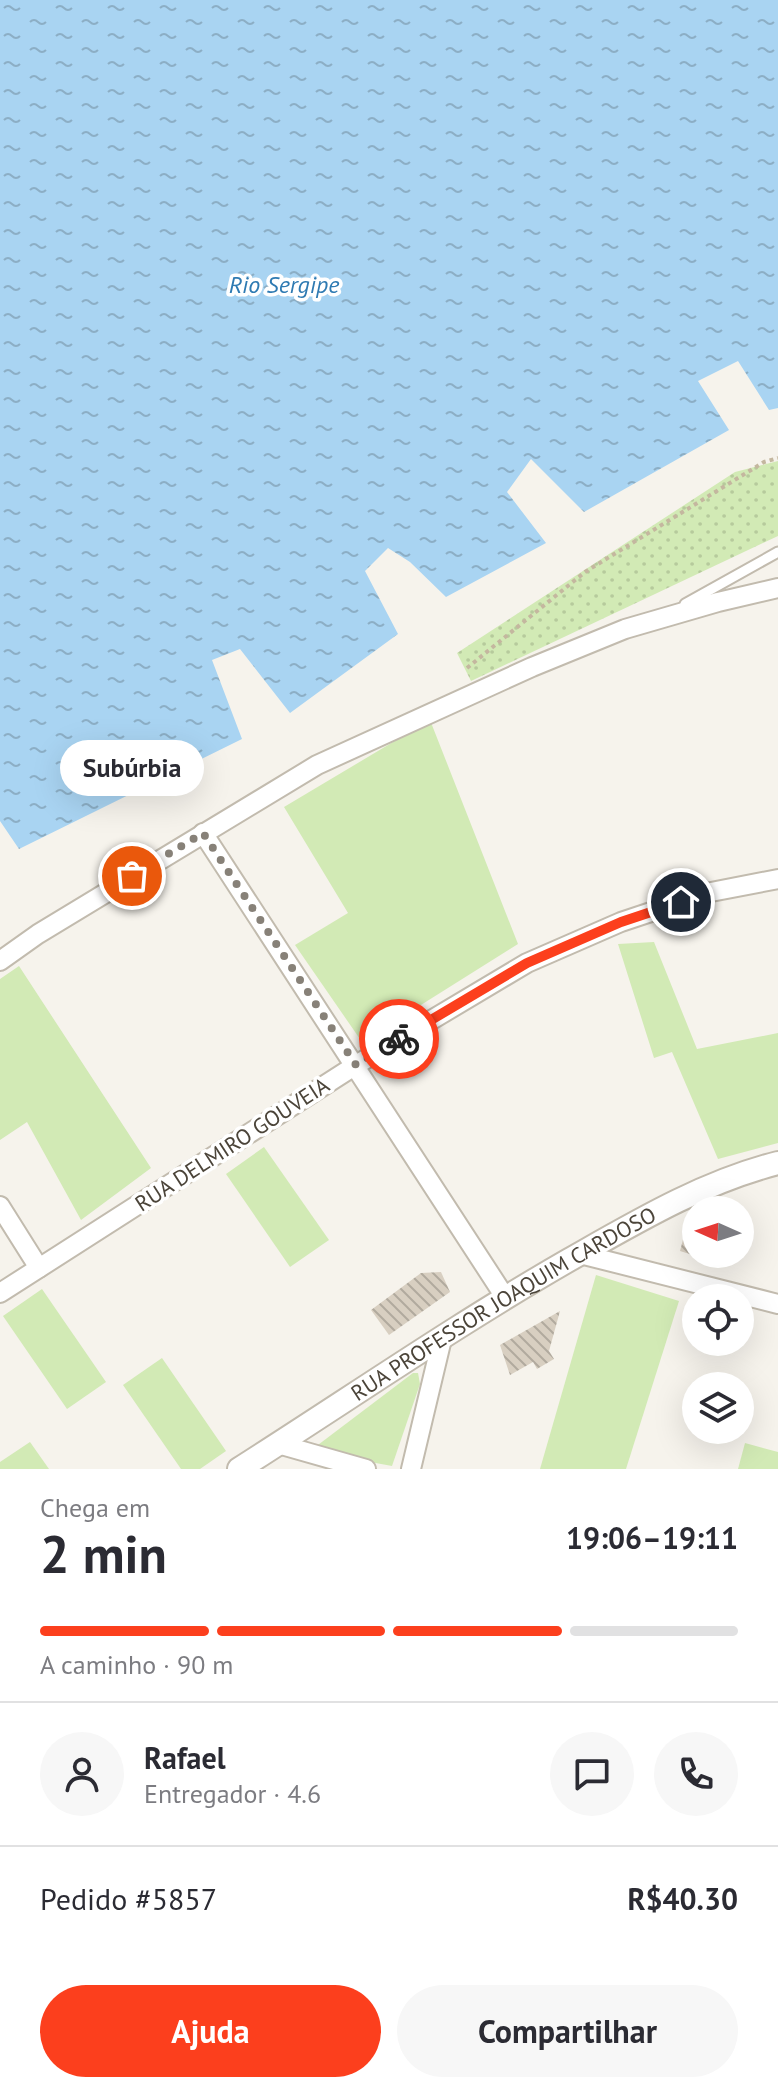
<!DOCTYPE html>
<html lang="pt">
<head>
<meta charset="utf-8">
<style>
	body { margin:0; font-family:"PT Sans",sans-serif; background:#f7f7f7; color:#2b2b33; height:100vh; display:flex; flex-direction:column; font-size:30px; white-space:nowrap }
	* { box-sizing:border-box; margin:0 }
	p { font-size:26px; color:#7c7c81 }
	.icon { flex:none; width:44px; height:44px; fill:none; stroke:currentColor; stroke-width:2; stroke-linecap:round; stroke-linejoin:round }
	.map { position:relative; height:1469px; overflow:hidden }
	.drawer { display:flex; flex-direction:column; background:#fff; flex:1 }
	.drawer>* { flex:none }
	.needle { width:52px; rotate:273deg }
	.fabs { position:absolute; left:682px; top:1196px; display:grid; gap:16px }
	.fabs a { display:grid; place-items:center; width:72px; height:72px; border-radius:50%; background:#fff; box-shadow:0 8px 32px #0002; font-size:40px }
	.pin { position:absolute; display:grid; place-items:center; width:68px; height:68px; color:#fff; margin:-34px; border:4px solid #fff; border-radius:50%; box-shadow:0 2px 8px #0007 }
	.courier { position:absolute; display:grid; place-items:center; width:80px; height:80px; margin:-40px; border:6px solid #fc3f1d; border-radius:50%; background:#fff; color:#222; box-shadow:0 2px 10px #0007 }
	.bubble { position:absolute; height:56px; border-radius:28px; background:#fff; box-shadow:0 8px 32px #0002; font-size:26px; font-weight:700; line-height:56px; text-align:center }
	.head em { font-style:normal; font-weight:700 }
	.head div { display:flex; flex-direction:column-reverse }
	.head { display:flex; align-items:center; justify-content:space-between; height:136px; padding:0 40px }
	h1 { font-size:52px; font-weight:700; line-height:60px }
	.bar { display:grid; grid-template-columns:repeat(4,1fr); gap:12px 8px; align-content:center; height:96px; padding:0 40px }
	.bar i { height:10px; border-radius:6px; background:#e1e1e2 }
	.bar .active { background:#fc3f1d }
	.bar p { grid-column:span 4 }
	.line { display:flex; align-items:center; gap:20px; padding:0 40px; border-top:2px solid #e1e1e2 }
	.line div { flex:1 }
	.round { display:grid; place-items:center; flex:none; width:84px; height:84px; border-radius:42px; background:#f7f7f7 }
	.primary-button { display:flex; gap:16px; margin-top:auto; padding:16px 40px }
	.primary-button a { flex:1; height:92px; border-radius:48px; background:#fc3f1d; color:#fff; font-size:32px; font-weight:700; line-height:92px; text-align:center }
	.primary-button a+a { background:#f7f7f7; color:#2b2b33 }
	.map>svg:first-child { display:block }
	.grass { fill:#d2eab5 }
	.park { fill:url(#park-dots) }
	.water { fill:url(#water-ripples) }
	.building { fill:url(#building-back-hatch) }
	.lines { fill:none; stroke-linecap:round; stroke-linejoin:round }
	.service-casing { stroke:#c2bbae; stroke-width:13 }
	.minor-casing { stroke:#c2bbae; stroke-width:22 }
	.tertiary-casing { stroke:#c2bbae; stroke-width:26 }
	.path { stroke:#c4b79f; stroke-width:4; stroke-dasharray:4 4; stroke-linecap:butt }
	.service { stroke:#fff; stroke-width:9 }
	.minor { stroke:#fff; stroke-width:18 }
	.tertiary { stroke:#fff; stroke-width:22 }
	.done { stroke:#878178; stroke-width:8; stroke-dasharray:0 14.4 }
	.route { stroke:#fc3f1d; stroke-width:10 }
	.labels { text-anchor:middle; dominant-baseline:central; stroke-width:7; stroke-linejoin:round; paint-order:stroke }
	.street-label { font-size:22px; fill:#4b4439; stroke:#fff }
	.water-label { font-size:24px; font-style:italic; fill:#2e7ab2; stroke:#fff }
</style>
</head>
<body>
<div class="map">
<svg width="778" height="1469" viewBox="0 0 778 1469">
	<defs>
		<pattern id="park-dots" width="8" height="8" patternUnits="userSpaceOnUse" patternTransform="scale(2)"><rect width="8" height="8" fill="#d2eab5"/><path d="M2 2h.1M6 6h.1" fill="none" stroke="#b6ca9c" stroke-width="1.8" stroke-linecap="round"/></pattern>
		<pattern id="water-ripples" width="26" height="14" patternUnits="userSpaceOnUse" patternTransform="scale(2)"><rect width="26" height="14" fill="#a9d4f2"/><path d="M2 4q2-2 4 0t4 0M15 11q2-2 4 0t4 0" fill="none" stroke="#8caec5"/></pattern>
		<pattern id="building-back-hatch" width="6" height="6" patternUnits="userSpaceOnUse" patternTransform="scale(2)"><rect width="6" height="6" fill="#d8cfc1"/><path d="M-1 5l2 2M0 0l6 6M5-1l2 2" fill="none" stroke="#b1aa9e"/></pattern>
	</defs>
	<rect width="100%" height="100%" fill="#f6f3ec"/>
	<g class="grass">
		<polygon points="430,720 518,944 362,1042 295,945 348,913 284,807"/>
		<polygon points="654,942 697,1049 778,1033 778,1143 718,1159 672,1052 654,1058 618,944"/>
		<polygon points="19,966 151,1168 81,1220 27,1122 0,1140 0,979"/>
		<polygon points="264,1147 329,1240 290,1267 226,1174"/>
		<polygon points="596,1275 679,1301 626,1469 540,1469"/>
		<polygon points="42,1289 106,1382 67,1409 3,1316"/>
		<polygon points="162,1358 226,1451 200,1469 181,1469 123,1385"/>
		<polygon points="413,1373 418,1373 420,1384 392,1466 310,1451"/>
		<polygon points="30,1442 49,1469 0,1469 0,1462"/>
		<polygon points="745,1443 778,1452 778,1469 738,1469"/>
	</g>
	<polygon class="park" points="778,461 778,536 471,681 457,653 735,472"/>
	<polygon class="water" points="0,0 778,0 778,408 769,410 738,361 698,381 729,430 584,512 531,459 507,492 546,543 446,597 410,562 388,548 365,571 398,634 290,713 240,649 212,660 242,739 19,849 0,821"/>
	<g class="building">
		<polygon points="696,1228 696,1254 731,1254 727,1261 720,1259 718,1263 680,1251 685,1232"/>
		<polygon points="441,1272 450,1292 389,1335 371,1310 421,1273"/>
		<polygon points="560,1311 549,1351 554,1359 537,1369 533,1362 510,1375 500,1345"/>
	</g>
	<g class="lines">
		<defs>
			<polyline id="service" points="685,604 778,552"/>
			<g id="minor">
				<polyline points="203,833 505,1297"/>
				<polyline points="0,961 38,934 317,765 532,667 625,629 718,602 778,588"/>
				<polyline points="0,1206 39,1268"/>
				<polyline points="580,1254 778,1304"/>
				<polyline points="0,1293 356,1065 527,963 621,922 711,892 778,879"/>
				<polyline points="278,1444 366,1469"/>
				<polyline points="411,1469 442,1339"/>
			</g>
			<g id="tertiary">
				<path id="s1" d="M239 1469C349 1399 456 1325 569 1260 636 1222 703 1182 778 1163"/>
			</g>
		</defs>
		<use href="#service" class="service-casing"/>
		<use href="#minor" class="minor-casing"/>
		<use href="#tertiary" class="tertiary-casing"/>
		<polyline class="path" points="467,668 585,572 764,462 778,458"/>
		<use href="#service" class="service"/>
		<use href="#minor" class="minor"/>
		<use href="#tertiary" class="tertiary"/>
	</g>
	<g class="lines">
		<polyline class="done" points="132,876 203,833 356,1065 399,1039"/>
		<polyline class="route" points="399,1039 527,963 621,922 681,902"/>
	</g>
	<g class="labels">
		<g class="street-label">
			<text transform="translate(232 1144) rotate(-33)">RUA DELMIRO GOUVEIA</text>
			<text stroke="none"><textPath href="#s1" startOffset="312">RUA PROFESSOR JOAQUIM CARDOSO</textPath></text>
		</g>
		<g class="water-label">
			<text x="284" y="284">Rio Sergipe</text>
		</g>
	</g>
</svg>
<div class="fabs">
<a><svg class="needle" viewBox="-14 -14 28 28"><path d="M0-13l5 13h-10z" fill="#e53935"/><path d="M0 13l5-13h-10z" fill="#7c7c81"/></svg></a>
<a><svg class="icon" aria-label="locate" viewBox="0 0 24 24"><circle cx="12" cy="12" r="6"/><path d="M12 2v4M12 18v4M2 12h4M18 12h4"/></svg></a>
<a><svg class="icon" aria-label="layers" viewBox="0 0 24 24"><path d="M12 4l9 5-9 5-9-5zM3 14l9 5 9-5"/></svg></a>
</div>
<div class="pin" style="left:132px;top:876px;background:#ea580c"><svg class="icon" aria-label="bag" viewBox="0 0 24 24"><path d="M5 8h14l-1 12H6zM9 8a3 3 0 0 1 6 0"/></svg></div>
<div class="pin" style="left:681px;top:902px;background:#1f2937"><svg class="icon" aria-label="home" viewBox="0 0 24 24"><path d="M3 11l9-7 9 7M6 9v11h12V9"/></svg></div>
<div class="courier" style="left:399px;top:1039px"><svg class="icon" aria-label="bike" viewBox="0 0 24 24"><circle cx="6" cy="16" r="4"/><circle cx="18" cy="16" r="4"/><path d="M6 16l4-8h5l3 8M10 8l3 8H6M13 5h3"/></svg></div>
<div class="bubble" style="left:60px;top:740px;width:144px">Subúrbia</div>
</div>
<section class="drawer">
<div class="head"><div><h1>2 min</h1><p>Chega em</p></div><em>19:06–19:11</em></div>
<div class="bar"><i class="active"></i><i class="active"></i><i class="active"></i><i></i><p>A caminho · 90 m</p></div>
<div class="line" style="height:144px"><a class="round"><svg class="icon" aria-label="person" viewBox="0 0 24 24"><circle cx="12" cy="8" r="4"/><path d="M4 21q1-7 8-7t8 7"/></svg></a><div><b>Rafael</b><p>Entregador · 4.6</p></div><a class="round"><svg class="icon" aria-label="chat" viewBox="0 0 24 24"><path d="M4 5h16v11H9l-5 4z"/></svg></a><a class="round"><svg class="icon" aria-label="phone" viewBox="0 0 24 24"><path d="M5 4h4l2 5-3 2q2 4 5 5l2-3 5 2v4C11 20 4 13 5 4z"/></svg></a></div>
<div class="line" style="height:104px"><div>Pedido #5857</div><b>R$40.30</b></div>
<div class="primary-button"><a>Ajuda</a><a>Compartilhar</a></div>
</section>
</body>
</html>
